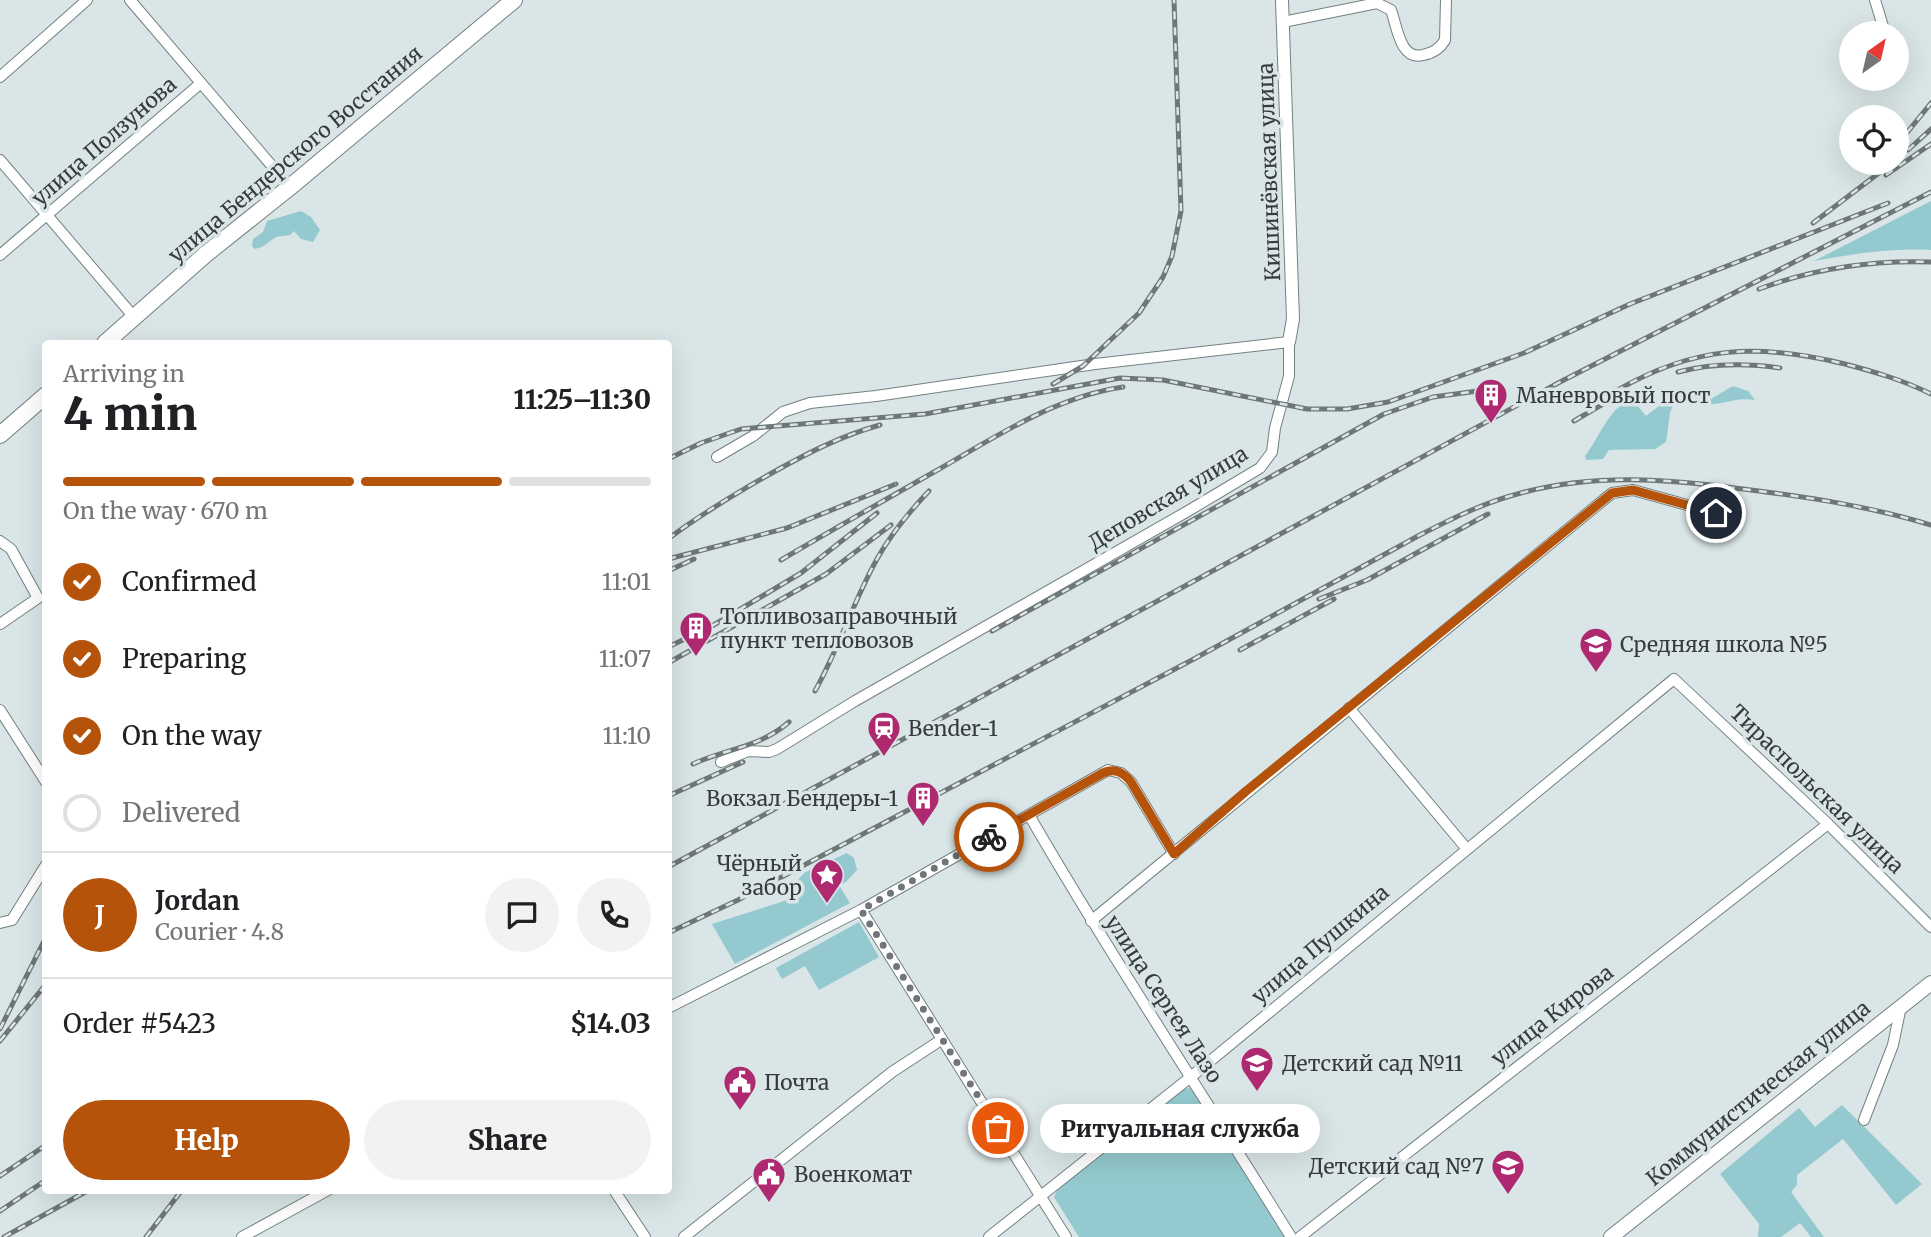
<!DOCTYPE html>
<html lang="en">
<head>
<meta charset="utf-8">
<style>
	body { margin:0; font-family:Merriweather,serif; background:#f2f2f2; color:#202124; height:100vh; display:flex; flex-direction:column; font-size:26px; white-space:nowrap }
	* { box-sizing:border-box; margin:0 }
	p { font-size:23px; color:#757577 }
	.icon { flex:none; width:38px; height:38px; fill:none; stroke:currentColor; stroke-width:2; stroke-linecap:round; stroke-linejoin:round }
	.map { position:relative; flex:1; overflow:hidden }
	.drawer { position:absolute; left:42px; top:340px; width:630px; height:854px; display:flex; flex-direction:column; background:#fff; border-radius:7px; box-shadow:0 7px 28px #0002 }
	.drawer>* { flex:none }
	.needle { width:46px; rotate:34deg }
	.fabs { position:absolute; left:1839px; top:21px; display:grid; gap:14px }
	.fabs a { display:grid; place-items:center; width:70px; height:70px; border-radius:50%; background:#fff; box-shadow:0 7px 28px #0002; font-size:35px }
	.pin { position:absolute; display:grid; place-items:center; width:60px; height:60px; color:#fff; margin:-30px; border:4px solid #fff; border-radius:50%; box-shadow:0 2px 7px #0007 }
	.courier { position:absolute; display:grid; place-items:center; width:70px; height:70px; margin:-35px; border:5px solid #b45309; border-radius:50%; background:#fff; color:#222; box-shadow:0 2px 9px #0007 }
	.bubble { position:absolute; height:49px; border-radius:24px; background:#fff; box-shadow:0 7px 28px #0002; font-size:23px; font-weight:800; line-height:49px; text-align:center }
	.head em { font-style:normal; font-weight:800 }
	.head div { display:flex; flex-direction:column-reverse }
	.head { display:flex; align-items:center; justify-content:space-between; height:119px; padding:0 21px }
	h1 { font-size:46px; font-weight:800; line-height:52px }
	.bar { display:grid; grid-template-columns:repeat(4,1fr); gap:10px 7px; align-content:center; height:84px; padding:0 21px }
	.bar i { height:9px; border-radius:5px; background:#e0e0e0 }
	.bar .active { background:#b45309 }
	.bar p { grid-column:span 4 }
	.line { display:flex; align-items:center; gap:18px; padding:0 21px; border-top:2px solid #e0e0e0 }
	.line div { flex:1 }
	.round { display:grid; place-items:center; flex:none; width:74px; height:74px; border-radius:37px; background:#f2f2f2 }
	ol { padding:0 21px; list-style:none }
	li { display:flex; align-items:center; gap:21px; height:77px }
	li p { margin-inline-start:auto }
	li .icon { padding:7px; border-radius:50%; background:#b45309; color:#fff; stroke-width:4 }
	li:last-child { color:#757577 }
	li i { width:38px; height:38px; border:4px solid #e0e0e0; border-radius:50% }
	.cta { display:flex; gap:14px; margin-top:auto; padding:14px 21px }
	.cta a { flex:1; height:80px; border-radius:42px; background:#b45309; color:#fff; font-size:28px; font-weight:800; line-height:80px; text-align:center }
	.cta a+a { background:#f2f2f2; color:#202124 }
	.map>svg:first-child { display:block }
	.green { fill:#94cacf }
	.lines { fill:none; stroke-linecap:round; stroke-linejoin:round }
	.minor-casing { stroke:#748080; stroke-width:12 }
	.tertiary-casing { stroke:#748080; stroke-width:14 }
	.secondary-casing { stroke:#748080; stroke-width:16 }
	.primary-casing { stroke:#748080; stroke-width:18 }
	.minor { stroke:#fff; stroke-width:10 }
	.tertiary { stroke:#fff; stroke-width:12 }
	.secondary { stroke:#fff; stroke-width:14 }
	.primary { stroke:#fff; stroke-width:16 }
	.rail-casing { stroke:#6f7677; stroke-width:5 }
	.rail { stroke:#d9e5e6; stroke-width:2.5; stroke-dasharray:8; stroke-linecap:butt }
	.done { stroke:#707678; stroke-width:7; stroke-dasharray:0 12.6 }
	.route { stroke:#b45309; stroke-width:9 }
	.labels { text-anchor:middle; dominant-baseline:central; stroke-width:7; stroke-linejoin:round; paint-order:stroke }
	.street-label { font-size:21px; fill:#373b3c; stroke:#d9e5e6 }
	.poi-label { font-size:21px; fill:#373b3c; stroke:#d9e5e6; text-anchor:start }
</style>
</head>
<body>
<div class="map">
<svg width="1931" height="1237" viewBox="0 0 1931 1237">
	<rect width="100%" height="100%" fill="#d9e5e6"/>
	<g class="green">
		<path d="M1931 201V250C1891 248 1853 254 1814 261Z"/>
		<polygon points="301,211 311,217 320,230 313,242 301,239 294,231 290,235 276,237 262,247 255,249 252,246 253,239 263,232 267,221"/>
		<path d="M1733 386 1748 391 1755 400C1740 398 1736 400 1721 403 1706 406 1690 403 1675 400L1670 413 1666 442 1655 449 1609 450 1603 459 1586 460 1585 456C1598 440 1611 403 1633 400L1646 416 1672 396 1714 397Z"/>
		<polygon points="847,853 854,858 857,870 846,882 839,885 850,903 735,964 712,924 803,895 798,880 804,873"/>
		<polygon points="859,922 879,957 819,990 805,966 782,979 776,968"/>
		<polygon points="1189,1088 1194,1090 1286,1237 1079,1237 1054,1197 1059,1186 1183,1089"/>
		<polygon points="1842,1105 1922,1184 1896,1205 1843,1139 1797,1175 1797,1185 1791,1192 1824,1237 1811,1237 1800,1223 1781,1237 1758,1237 1759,1224 1720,1174 1799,1108 1815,1127"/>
	</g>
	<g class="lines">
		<defs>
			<g id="minor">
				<polyline points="130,0 290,187"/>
				<polyline points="1875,0 1885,33"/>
				<path d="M1283 22 1377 3 1391 10C1397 26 1400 61 1423 55 1433 53 1440 49 1445 40L1446 0"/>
				<polyline points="0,77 87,0"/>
				<polyline points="0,160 134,317"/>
				<polyline points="0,255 201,83"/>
				<polyline points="717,457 753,436 783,412 810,403 876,396 1095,364 1289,342 1289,376 1275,428 1272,452 1260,468 1188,511 855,701 777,749 769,752 748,751 721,762"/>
				<polyline points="0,541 11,549 38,598 0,624"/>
				<polyline points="1349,708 1466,848"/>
				<polyline points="0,710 46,782"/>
				<path d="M1029 815C1112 958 1204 1096 1291 1237"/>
				<polyline points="861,910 1066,1237"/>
				<polyline points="1091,921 1612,493 1633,490 1716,513"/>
				<polyline points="0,923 12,920 46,865"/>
				<polyline points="668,1008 861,910 1108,770 1121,773 1131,782 1174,854"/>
				<polyline points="1864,1120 1893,1045 1901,1006"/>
				<polyline points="614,1190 645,1237"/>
				<polyline points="242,1237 328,1190"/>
				<polyline points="684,1237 892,1072 941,1040"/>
				<polyline points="989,1237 1192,1076 1674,679 1828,824 1931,927"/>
				<polyline points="1300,1237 1828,824"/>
			</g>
			<polyline id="tertiary" points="1282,0 1293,319 1289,342"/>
			<polyline id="secondary" points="1611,1237 1931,983"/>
			<g id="primary">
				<polyline points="105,343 206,254 290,187 514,0"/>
				<polyline points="0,435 46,395"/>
			</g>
		</defs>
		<use href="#minor" class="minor-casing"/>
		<use href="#tertiary" class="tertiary-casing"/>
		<use href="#secondary" class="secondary-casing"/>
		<use href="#primary" class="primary-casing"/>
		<use href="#minor" class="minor"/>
		<use href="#tertiary" class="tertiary"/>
		<use href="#secondary" class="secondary"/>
		<use href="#primary" class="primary"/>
		<defs>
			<g id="rail">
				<polyline points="1897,145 1931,103"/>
				<polyline points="1908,150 1931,129"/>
				<polyline points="1886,175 1931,144"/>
				<polyline points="1813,223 1892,163"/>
				<path d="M1759 289C1815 268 1872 260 1931 262"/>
				<path d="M1678 372C1712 363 1745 363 1780 368"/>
				<polyline points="1053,384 1083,366 1139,313 1163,277 1172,256 1181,211 1174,0"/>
				<path d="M1616 391C1695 345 1758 343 1845 364 1875 372 1903 380 1931 394"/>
				<polyline points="1574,421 1625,391"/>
				<polyline points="668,459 701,443 741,429 925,414 1120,378 1163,380 1307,409 1347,409 1388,402 1524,353 1630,304 1888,203"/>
				<path d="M668 539C701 514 735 494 770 474 806 454 840 436 880 425"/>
				<polyline points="668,559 787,528 896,484"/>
				<path d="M781 560C832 530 883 501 934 472 994 438 1054 397 1123 387"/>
				<polyline points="668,571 694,559"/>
				<polyline points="1319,599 1367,580 1488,514"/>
				<polyline points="992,631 1384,414 1433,397 1478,391"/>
				<polyline points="668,647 712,626 801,573 877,513"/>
				<polyline points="1240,650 1334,599"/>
				<polyline points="668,663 826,574 891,525"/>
				<path d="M815 691C839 648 853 602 877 559 891 534 909 512 929 491"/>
				<path d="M693 764C727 748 759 748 789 722"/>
				<polyline points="668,796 743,762"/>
				<polyline points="668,867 1560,382 1931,192"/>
				<path d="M668 933 738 900 1192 660 1418 536C1451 519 1485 502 1521 493 1595 473 1668 479 1743 489 1807 497 1869 506 1931 525"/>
				<polyline points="0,1029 46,937"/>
				<polyline points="0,1041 46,984"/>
				<polyline points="0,1176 46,1145"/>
				<polyline points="0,1211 46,1180"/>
				<polyline points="4,1237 89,1190"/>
				<polyline points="146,1237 182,1190"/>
			</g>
		</defs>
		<use href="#rail" class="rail-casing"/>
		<use href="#rail" class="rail"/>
	</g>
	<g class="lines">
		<polyline class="done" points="989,837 861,910 998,1128"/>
		<path class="route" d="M989 837 1103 773C1115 768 1123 772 1131 782L1174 854 1245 792 1612 493 1633 490 1716 513"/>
	</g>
	<defs>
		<symbol id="building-pin" viewBox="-11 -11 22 30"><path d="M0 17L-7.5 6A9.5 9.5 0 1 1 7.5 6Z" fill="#ae2970" stroke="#d9e5e6"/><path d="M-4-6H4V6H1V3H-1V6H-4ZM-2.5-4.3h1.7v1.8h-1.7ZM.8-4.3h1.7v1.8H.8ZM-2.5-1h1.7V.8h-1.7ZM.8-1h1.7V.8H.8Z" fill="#fff"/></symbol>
		<symbol id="school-pin" viewBox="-11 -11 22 30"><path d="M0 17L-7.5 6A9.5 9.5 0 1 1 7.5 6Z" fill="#ae2970" stroke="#d9e5e6"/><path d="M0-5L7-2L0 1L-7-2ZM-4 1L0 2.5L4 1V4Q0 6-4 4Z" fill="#fff"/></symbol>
		<symbol id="station-pin" viewBox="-11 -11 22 30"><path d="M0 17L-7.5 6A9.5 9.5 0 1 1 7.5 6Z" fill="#ae2970" stroke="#d9e5e6"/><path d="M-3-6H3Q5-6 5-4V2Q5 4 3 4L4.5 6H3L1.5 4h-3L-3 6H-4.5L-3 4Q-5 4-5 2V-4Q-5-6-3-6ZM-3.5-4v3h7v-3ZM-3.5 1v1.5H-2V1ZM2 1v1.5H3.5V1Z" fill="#fff"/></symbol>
		<symbol id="sight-pin" viewBox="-11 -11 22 30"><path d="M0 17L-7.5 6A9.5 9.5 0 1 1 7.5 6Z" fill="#ae2970" stroke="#d9e5e6"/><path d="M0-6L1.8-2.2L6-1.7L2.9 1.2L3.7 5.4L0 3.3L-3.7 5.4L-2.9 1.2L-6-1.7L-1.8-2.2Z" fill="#fff"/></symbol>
		<symbol id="civic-pin" viewBox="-11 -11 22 30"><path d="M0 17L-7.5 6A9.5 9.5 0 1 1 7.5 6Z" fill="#ae2970" stroke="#d9e5e6"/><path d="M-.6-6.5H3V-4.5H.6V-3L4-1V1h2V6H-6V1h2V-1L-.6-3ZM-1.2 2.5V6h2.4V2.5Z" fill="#fff"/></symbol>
	</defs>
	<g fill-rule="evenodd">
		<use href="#building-pin" x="1472" y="376" width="38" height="52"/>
		<use href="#building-pin" x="677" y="609" width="38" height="52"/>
		<use href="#school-pin" x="1577" y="625" width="38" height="52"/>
		<use href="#station-pin" x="865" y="709" width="38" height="52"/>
		<use href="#building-pin" x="904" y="779" width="38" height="52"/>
		<use href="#sight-pin" x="808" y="856" width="38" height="52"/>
		<use href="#school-pin" x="1238" y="1044" width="38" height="52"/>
		<use href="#civic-pin" x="721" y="1063" width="38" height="52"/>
		<use href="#school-pin" x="1489" y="1147" width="38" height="52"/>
		<use href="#civic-pin" x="750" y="1155" width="38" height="52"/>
	</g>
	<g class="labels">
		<g class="street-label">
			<text transform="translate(104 141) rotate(-41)">улица Ползунова</text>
			<text transform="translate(295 154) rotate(-40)">улица Бендерского Восстания</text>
			<text transform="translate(1269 172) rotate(-92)">Кишинёвская улица</text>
			<text transform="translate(1168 498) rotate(-31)">Деповская улица</text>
			<text transform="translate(1817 789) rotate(44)">Тираспольская улица</text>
			<text transform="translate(1320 944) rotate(-40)">улица Пушкина</text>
			<text transform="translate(1164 999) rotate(57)">улица Сергея Лазо</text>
			<text transform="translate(1552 1015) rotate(-38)">улица Кирова</text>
			<text transform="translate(1758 1093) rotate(-39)">Коммунистическая улица</text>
		</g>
		<g class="poi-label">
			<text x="1516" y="395">Маневровый пост</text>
			<text x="720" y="616">Топливозаправочный<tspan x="720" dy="24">пункт тепловозов</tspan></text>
			<text x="1620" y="644">Средняя школа №5</text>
			<text x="908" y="728">Bender-1</text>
			<text x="898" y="798" text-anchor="end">Вокзал Бендеры-1</text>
			<text x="802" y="863" text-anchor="end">Чёрный<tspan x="802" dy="24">забор</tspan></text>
			<text x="1282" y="1063">Детский сад №11</text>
			<text x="764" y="1082">Почта</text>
			<text x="1484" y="1166" text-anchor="end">Детский сад №7</text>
			<text x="794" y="1174">Военкомат</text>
		</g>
	</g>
</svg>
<div class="fabs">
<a><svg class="needle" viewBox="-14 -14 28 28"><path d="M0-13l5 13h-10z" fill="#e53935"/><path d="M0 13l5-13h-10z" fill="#757577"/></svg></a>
<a><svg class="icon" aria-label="locate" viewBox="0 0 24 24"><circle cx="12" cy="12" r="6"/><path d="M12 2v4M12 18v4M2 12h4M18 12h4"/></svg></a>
</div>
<div class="pin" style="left:998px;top:1128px;background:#ea580c"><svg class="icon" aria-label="bag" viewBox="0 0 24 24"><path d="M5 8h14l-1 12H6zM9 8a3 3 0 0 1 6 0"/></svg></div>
<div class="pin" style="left:1716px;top:513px;background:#1f2937"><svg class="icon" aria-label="home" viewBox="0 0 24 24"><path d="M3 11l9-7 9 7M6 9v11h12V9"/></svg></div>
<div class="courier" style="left:989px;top:837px"><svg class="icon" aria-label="bike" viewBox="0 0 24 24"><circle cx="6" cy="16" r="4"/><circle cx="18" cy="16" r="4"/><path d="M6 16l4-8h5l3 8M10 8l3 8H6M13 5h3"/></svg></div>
<div class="bubble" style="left:1040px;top:1104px;width:280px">Ритуальная служба</div>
<section class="drawer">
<div class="head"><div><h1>4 min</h1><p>Arriving in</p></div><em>11:25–11:30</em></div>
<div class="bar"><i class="active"></i><i class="active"></i><i class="active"></i><i></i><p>On the way · 670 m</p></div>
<ol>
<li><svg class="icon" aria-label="check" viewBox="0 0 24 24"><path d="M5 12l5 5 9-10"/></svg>Confirmed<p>11:01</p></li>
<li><svg class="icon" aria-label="check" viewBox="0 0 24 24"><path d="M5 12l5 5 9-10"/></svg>Preparing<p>11:07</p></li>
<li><svg class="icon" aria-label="check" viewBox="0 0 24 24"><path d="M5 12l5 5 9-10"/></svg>On the way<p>11:10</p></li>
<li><i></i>Delivered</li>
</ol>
<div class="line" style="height:126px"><b class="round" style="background:#b45309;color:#fff">J</b><div><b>Jordan</b><p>Courier · 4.8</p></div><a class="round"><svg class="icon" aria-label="chat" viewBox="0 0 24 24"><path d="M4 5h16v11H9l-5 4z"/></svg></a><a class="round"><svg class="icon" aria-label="phone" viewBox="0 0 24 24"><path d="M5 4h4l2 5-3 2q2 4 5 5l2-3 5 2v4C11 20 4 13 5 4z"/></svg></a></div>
<div class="line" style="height:91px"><div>Order #5423</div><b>$14.03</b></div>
<div class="cta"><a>Help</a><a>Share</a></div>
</section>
</div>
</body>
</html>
